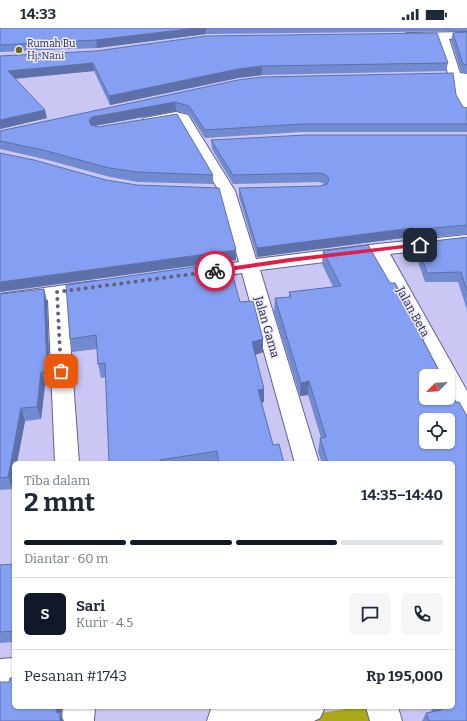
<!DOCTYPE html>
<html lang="id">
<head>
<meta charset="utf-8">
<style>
	body { margin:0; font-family:Bitter,serif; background:#f6f6f7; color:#1f2937; height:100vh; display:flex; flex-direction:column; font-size:15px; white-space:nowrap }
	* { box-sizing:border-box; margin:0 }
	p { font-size:13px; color:#747a83 }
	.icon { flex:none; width:22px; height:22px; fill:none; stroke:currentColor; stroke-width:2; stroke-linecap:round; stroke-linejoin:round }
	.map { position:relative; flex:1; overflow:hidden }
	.sheet { position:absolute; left:12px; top:433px; width:443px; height:248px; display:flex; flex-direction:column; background:#fff; border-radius:6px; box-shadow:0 1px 3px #0004 }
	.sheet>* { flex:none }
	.needle { width:26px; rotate:246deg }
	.tools { position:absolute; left:419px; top:341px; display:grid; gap:8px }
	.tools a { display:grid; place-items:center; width:36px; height:36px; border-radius:6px; background:#fff; box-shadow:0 1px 3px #0004; font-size:20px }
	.pin { position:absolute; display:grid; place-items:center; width:34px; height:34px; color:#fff; margin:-17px; border-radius:8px; box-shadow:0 2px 6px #0006 }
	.courier { position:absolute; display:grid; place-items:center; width:40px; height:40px; margin:-20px; border:3px solid #e11d48; border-radius:50%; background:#fff; color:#222; box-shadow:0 1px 5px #0007 }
	.overview em { font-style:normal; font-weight:700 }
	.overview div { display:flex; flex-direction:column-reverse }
	.overview { display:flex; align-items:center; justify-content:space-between; height:68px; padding:0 12px }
	h1 { font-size:26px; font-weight:700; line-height:30px }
	.bar { display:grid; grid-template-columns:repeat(4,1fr); gap:6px 4px; align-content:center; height:48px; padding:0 12px }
	.bar i { height:5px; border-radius:3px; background:#e0e1e3 }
	.bar .active { background:#111827 }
	.bar p { grid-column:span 4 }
	.line { display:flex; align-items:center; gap:10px; padding:0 12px; border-top:1px solid #e0e1e3 }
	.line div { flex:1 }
	.round { display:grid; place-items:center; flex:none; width:42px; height:42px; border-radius:6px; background:#f6f6f7 }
	.status { display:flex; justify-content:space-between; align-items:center; height:28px; padding:0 20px; background:#fff; direction:ltr }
	.status svg { height:11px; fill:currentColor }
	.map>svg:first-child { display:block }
	.green { fill:#aaa81a }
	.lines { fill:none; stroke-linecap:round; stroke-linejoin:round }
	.street-casing { stroke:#656188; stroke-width:2 }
	.street { fill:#fff; fill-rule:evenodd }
	.wall { fill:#728ad0; fill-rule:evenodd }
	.shaded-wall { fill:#5d70a9 }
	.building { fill:#85a0f2; stroke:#5d70a9; fill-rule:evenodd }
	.route { fill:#e11d48 }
	.done { stroke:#62607a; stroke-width:4; stroke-dasharray:0 7.2 }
	.poi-dot { fill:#6e6d0d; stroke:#edecfe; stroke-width:1.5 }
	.labels { text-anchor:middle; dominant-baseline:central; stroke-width:3; stroke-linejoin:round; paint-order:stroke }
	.far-poi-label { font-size:10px; fill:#2a2839; stroke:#edecfe; text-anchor:start }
	.street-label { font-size:12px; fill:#2a2839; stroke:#edecfe }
</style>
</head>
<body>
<div class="status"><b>14:33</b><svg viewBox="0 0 49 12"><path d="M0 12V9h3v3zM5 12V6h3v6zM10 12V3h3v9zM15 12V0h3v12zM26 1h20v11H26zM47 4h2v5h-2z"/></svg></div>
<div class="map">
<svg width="467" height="693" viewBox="0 0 467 693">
	<rect width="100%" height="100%" fill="#cbc7f4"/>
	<polygon class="green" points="359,679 373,679 378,693 269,693"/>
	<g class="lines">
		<defs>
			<g id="street">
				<polygon points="467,4 467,10 449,11 460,45 467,46 467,88 462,87 455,75 453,51 449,48 437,11 408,11 404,10 402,8 404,6 408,5"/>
				<polygon points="176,84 188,87 235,163 256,231 378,216 467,207 467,217 390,226 467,363 467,393 459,390 448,370 448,348 437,348 373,228 260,242 319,435 295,435 242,245 202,251 195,249 193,245 195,241 239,234 219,163 178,93 149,97 144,96 142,93 144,90"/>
				<polygon points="95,253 102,255 105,259 102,263 67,269 79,435 55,435 48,272 0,278 0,266"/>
				<polygon points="14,630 14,662 0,663 0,631"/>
				<polygon points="63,679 95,679 94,693 62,693"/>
				<polygon points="217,679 325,679 320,690 314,693 207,693 211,681"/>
				<polygon points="366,679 398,679 402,693 370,693"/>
			</g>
		</defs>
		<use href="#street" class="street-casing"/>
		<use href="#street" class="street"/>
	</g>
	<g class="wall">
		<polygon points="0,0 467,0 467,3 206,6 97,20 0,24"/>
		<polygon points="467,4 467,46 461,44 451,12 453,5"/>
		<polygon points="0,28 448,35 446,43 262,47 238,50 110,77 94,43 15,51 47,90 0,101"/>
		<polygon points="238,52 456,67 463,79 467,80 467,104 302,104 205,110 189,86 176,83 94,98 213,147 213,156 138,154 110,149 44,131 0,121 0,103"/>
		<polygon points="467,107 467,206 410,211 410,209 257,229 239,169 239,160 320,158 325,156 319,154 233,156 212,121 211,112"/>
		<polygon points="467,209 467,282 458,254 425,254 415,225 417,215"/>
		<path d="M368 217 390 255H395L425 308 424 313 442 348H426V370H448V360L456 374H459L467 388V693H422L426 685 432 684 431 679H453V435H322L318 424 320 410H321L308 367 300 368 274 284 275 270 289 269V264L333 259 322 236 323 223ZM426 392H448V414H426Z"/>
		<polygon points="44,261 47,274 50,356 45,357 41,391 25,393 17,435 14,435 13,461 0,462 0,266"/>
		<polygon points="240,274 263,311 263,324 255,327 264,361 264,374 261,375 273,417 284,435 109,435 106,349 101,350 98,336 97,321 72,324 70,311"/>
		<polygon points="14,536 14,614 0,615 0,537"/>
	</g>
	<g class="shaded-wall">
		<polygon points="197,0 206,0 206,6 97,20 96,12"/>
		<polygon points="93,35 94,43 9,51 8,43"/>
		<polygon points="262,38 262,47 238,50 110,77 109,68 238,41"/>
		<polygon points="175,74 176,83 94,98 91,101 89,93 92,89"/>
		<polygon points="45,82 47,90 0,101 0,92"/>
		<polygon points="412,200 410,209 257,229 257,220"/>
		<polygon points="236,222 236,232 0,264 0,254"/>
		<polygon points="44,261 47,274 50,356 47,344"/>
		<polygon points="263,311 263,324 251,328 252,314"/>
		<polygon points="41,344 45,357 41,391 37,379"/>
		<polygon points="309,353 308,367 300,368 301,355"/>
		<polygon points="264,361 264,374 257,375 258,362"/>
		<polygon points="21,380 25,393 17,435 14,435 14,455 13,461 8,449"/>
		<polygon points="57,679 62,679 61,687 64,693 60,693 56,684"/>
	</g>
	<g class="building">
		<polygon points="0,0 197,0 96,12 0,17"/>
		<polygon points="467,4 467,37 463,36 453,5"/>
		<polygon points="437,5 448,35 262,38 238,41 109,68 93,35 8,43 45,82 0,92 0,28 96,23 206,8"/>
		<polygon points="453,45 456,67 463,79 467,80 467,96 303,96 205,102 189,78 175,74 92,89 89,93 91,97 98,99 177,86 213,147 137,144 109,140 43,122 0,113 0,103 238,52 262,49"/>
		<polygon points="306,107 467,107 467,197 412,202 412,200 257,220 239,160 320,158 327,156 329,151 326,147 320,145 233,147 211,112"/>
		<polygon points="0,125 34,132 106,152 137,157 219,160 236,222 0,254"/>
		<polygon points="467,209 467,263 461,244 427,245 417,215"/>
		<path d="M368 217 390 255H395L425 308 421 309 442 348H426V370H448V360L456 374H459L467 388V693H429L426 685 441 682 440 679H453V435H328L320 410 326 409 309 353 301 355 275 270 291 269 289 264 341 258 323 223ZM426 392H448V414H426Z"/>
		<polygon points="229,234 240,274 253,273 263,311 252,314 264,361 258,362 273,417 279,416 284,435 219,435 217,423 160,432 160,435 109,435 105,335 98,336 96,307 70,311 66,257"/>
		<polygon points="44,261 47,344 41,344 37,379 21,380 8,449 0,450 0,266"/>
		<polygon points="14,536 14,603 0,604 0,537"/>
		<polygon points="10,650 14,650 14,679 57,679 56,684 60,685 60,693 0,693 0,654 9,654"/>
	</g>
	<polygon class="route" points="420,215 422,216 422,218 290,234 215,245 212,243 215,241 290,230"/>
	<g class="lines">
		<polyline class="done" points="61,343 57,264 215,243"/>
	</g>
	<circle class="poi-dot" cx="19" cy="22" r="4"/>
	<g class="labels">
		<g class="far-poi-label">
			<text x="27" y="16">Rumah Bu<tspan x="27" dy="12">Hj. Nani</tspan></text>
		</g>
		<g class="street-label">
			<text transform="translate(413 284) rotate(61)">Jalan Beta</text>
			<text transform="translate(267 299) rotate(74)">Jalan Gama</text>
		</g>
	</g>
</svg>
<div class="tools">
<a><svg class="needle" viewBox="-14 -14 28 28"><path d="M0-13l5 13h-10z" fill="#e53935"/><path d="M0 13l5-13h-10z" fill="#747a83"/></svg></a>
<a><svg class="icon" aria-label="locate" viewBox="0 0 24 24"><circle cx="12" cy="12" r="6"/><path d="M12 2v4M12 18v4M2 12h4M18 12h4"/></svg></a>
</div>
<div class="pin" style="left:61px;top:343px;background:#ea580c"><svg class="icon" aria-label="bag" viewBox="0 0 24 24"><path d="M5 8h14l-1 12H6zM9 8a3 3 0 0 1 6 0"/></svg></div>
<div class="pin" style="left:420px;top:217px;background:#1f2937"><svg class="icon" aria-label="home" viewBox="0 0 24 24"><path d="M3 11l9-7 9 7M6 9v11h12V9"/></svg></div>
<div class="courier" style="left:215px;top:243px"><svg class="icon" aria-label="bike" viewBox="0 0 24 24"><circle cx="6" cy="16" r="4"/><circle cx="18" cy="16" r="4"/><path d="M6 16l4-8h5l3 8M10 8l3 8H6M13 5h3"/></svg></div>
<section class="sheet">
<div class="overview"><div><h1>2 mnt</h1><p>Tiba dalam</p></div><em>14:35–14:40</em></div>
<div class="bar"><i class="active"></i><i class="active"></i><i class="active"></i><i></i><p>Diantar · 60 m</p></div>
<div class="line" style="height:72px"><b class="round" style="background:#111827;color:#fff">S</b><div><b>Sari</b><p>Kurir · 4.5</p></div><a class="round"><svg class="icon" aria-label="chat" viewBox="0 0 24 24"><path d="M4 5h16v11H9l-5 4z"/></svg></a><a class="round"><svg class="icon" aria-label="phone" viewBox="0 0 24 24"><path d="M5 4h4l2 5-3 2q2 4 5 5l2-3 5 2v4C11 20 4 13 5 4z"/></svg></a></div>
<div class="line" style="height:52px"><div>Pesanan #1743</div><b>Rp 195,000</b></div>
</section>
</div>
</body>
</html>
